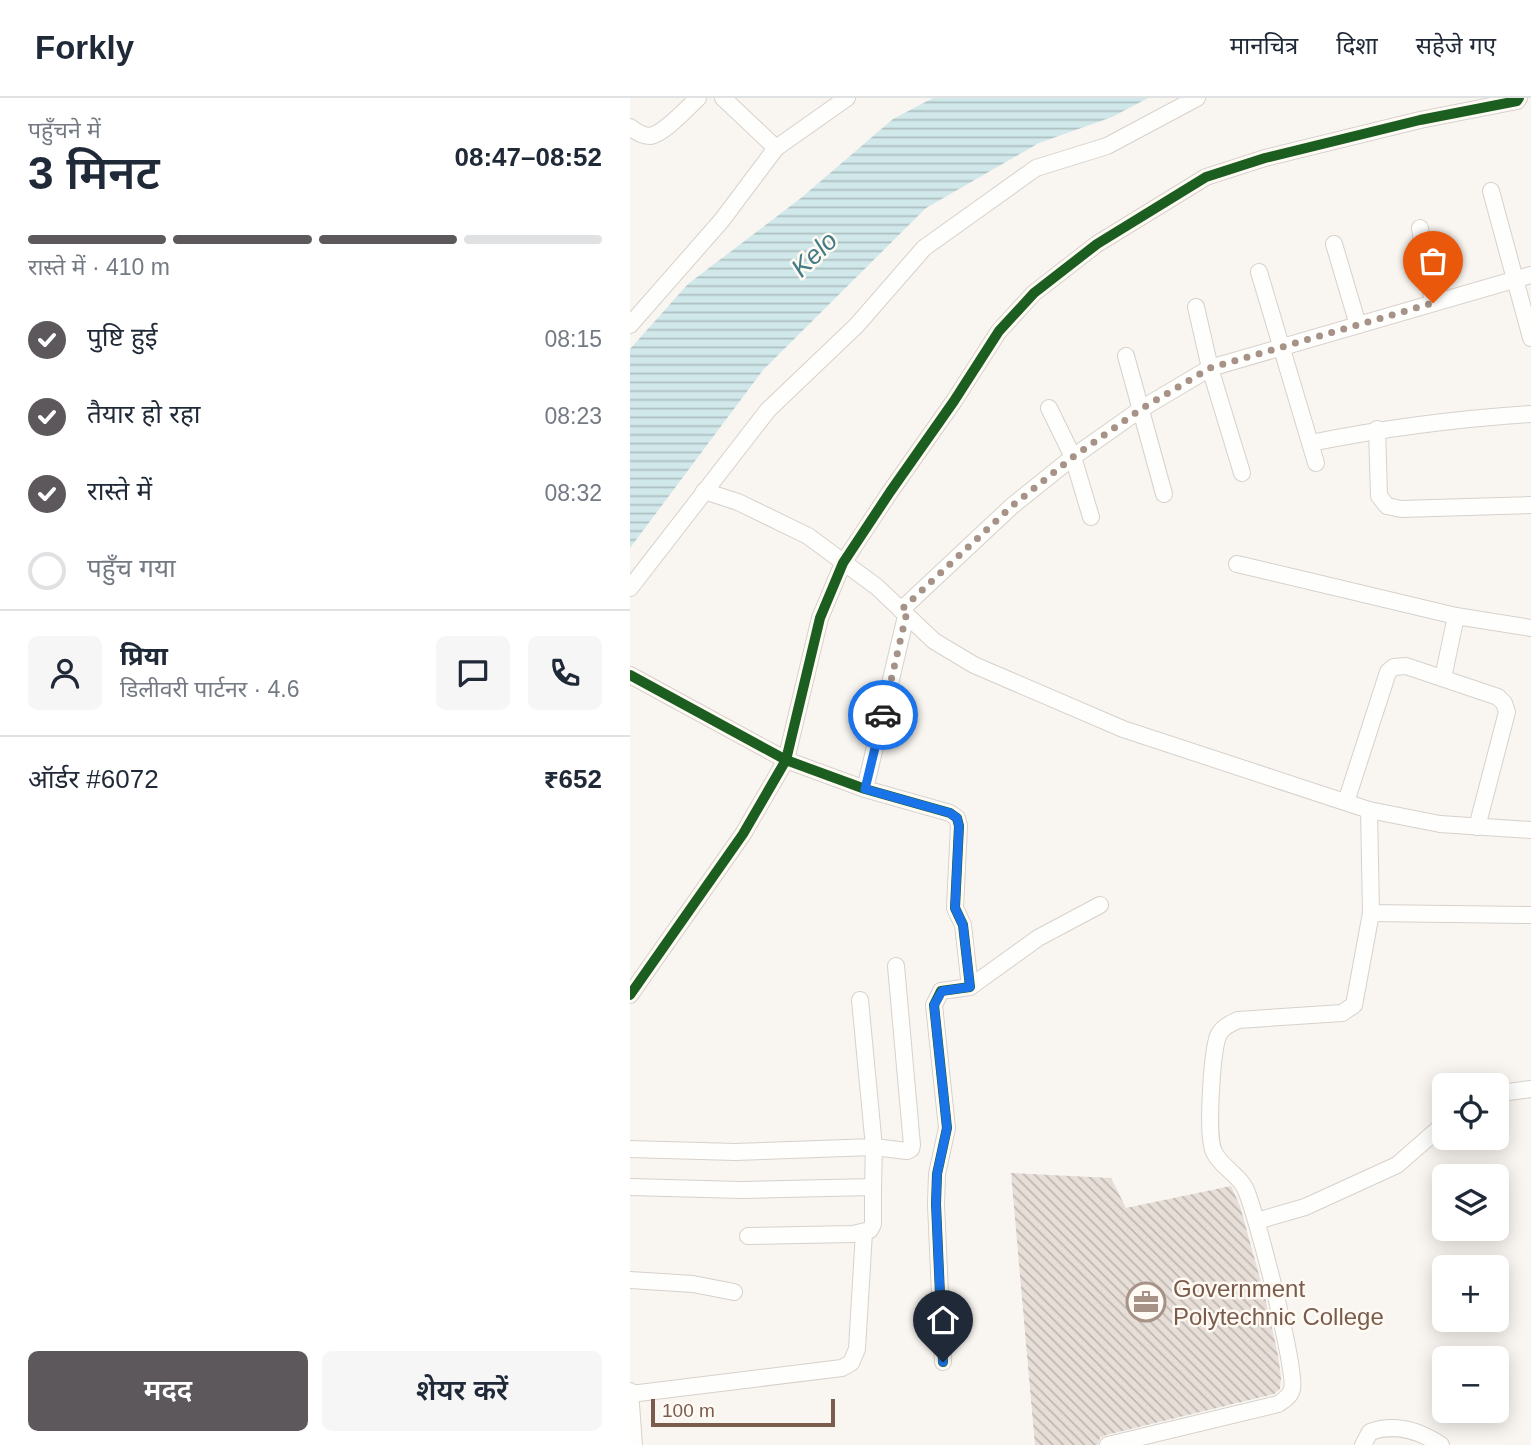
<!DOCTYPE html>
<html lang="hi">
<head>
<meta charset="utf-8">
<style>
	body { margin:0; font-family:Arial,"Noto Sans Devanagari",sans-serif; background:#f6f6f7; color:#1f2937; height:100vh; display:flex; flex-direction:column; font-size:26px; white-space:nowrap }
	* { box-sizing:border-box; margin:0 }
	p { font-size:23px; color:#747a83 }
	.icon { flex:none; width:38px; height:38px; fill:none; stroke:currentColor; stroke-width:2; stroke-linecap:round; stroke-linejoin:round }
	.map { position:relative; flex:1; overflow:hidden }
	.panel { display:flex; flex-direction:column; background:#fff; width:630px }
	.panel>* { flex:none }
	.tools { position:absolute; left:802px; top:975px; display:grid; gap:14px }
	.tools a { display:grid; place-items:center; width:77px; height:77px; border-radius:10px; background:#fff; box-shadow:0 4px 18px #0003; font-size:35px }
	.scale { position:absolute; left:21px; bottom:18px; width:184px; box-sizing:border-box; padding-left:7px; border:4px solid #7a5c4d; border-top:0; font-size:19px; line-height:24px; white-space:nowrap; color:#7a5c4d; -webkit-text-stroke:5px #fffaf3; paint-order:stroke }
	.pin { position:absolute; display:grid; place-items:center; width:60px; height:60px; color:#fff; margin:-72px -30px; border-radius:50% 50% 50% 0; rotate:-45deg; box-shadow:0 0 7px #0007 }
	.pin .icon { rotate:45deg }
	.courier { position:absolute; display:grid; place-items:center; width:70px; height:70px; margin:-35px; border:5px solid #1a73e8; border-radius:50%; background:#fff; color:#222; box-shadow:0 2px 9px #0007 }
	.headline em { font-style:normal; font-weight:600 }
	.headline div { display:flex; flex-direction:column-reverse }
	.headline { display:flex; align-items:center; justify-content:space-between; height:119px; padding:0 28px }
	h1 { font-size:46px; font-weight:600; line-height:52px }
	.bar { display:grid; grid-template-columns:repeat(4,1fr); gap:10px 7px; align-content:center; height:84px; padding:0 28px }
	.bar i { height:9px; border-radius:5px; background:#e0e1e3 }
	.bar .current { background:#5c585b }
	.bar p { grid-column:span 4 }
	.line { display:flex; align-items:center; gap:18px; padding:0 28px; border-top:2px solid #e0e1e3 }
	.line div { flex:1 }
	.round { display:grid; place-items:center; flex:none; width:74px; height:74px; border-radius:10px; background:#f6f6f7 }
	ol { padding:0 28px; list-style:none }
	li { display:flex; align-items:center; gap:21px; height:77px }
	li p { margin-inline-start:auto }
	li .icon { padding:7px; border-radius:50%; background:#5c585b; color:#fff; stroke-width:4 }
	li:last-child { color:#747a83 }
	li i { width:38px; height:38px; border:4px solid #e0e1e3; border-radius:50% }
	.button { display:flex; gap:14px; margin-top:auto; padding:14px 28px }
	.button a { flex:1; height:80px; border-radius:10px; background:#5c585b; color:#fff; font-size:28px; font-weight:600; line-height:80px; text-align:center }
	.button a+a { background:#f6f6f7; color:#1f2937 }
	header { display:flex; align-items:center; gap:42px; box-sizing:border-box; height:98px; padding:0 35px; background:#fff; border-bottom:2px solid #e0e1e3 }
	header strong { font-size:33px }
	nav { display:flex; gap:38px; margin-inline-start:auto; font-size:24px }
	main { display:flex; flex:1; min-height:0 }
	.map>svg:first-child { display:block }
	.water { fill:url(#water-rules) }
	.building { fill:url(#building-back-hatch) }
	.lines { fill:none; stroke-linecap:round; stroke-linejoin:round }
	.minor-casing { stroke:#d7d1cb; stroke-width:18 }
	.minor { stroke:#fefefd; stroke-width:16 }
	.cycleway-casing { stroke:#fffaf3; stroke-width:15 }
	.cycleway { stroke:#1b5e20; stroke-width:10 }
	.done { stroke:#a69286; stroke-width:7; stroke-dasharray:0 12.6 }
	.route { stroke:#1a73e8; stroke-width:9 }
	.labels { text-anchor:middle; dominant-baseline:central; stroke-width:5; stroke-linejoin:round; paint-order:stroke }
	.poi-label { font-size:24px; fill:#7a5c4d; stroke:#fffaf3; text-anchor:start }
	.water-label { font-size:26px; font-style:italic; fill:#437c86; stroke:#fffaf3 }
</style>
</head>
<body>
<header>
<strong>Forkly</strong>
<nav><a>मानचित्र</a><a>दिशा</a><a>सहेजे गए</a></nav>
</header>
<main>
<section class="panel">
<div class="headline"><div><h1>3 मिनट</h1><p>पहुँचने में</p></div><em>08:47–08:52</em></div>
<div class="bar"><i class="current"></i><i class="current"></i><i class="current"></i><i></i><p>रास्ते में · 410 m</p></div>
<ol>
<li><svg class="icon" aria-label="check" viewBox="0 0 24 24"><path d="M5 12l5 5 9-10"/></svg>पुष्टि हुई<p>08:15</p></li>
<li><svg class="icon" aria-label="check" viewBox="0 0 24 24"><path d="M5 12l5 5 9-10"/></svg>तैयार हो रहा<p>08:23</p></li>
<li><svg class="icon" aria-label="check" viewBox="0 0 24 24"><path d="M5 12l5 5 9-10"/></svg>रास्ते में<p>08:32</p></li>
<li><i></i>पहुँच गया</li>
</ol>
<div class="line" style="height:126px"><a class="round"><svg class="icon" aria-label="person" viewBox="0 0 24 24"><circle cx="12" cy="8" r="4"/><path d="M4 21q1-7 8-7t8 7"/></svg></a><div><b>प्रिया</b><p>डिलीवरी पार्टनर · 4.6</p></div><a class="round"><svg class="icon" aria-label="chat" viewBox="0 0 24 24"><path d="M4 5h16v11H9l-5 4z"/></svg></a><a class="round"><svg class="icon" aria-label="phone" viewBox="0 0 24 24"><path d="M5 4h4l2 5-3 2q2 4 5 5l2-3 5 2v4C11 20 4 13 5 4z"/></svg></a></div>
<div class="line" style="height:91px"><div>ऑर्डर #6072</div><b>₹652</b></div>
<div class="button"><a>मदद</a><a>शेयर करें</a></div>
</section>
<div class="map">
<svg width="901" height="1347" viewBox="0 0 901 1347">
	<defs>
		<pattern id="water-rules" width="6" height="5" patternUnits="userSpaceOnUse" patternTransform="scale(1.75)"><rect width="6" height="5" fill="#d0e8ea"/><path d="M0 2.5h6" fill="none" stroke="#aebfc0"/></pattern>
		<pattern id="building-back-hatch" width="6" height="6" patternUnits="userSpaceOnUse" patternTransform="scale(1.75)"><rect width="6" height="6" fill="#e6ded7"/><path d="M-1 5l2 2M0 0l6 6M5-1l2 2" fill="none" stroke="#bfb7b1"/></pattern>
	</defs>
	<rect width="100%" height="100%" fill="#f9f5f0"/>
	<polygon class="water" points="303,0 518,0 482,19 409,45 296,110 133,272 0,450 0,251 58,186 171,100 263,21"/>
	<polygon class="building" points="381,1075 481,1080 496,1110 601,1088 610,1108 634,1195 648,1257 651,1279 650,1291 644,1296 476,1337 470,1340 468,1347 405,1347"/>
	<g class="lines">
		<defs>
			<g id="minor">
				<polyline points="93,0 146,50"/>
				<path d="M0 29C6 34 12 38 20 38 34 36 57 10 68 0"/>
				<polyline points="861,93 901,240"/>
				<polyline points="790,130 803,205"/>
				<polyline points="704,146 728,227"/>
				<polyline points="629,174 686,365"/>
				<polyline points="566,209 580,270 612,375"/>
				<polyline points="0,227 92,122 146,50 217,0"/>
				<polyline points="496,258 534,396"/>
				<polyline points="419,310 443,359 461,419"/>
				<polyline points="747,331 749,398 757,408 771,411 901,407"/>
				<path d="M681 345C755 330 826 321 901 316"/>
				<polyline points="74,393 108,404 178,438 247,489 304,543 344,567 493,631 739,712 810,726 901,732"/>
				<polyline points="607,466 826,518 901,530"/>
				<polyline points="0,490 138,312 227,227 294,150 406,70 477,48 567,0"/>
				<polyline points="271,512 382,408 443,359 511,311 580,270 901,177"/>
				<polyline points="0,577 156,662 235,691 320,715 327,720 329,728 325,810 333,827 340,889 311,893 304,907 317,1030 307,1076 306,1106 313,1264"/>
				<polyline points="813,580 826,518"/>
				<polyline points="235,691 276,518"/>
				<polyline points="716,704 758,574 764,569 776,568 868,599 874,605 877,614 847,729"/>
				<polyline points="741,815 901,817"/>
				<polyline points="340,889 408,840 470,807"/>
				<polyline points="0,897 113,736 156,662 190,520 213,465 260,394 324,303 369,233 404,195 467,146 576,79 635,60 790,22 887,3 889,0"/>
				<polyline points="866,998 878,994 901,991"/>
				<polyline points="0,1051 105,1054 244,1049 230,902"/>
				<polyline points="0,1089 111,1092 243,1089 244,1049 277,1053 281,1051 282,1047 266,868"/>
				<polyline points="627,1123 675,1109 767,1067 814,1026"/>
				<polyline points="118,1138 223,1136 240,1132 243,1126 243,1089"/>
				<polyline points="0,1182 63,1186 104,1194"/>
				<polyline points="0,1293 4,1347"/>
				<polyline points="0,1296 212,1270 221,1265 227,1251 234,1134"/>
				<path d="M478 1347 648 1306C654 1302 660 1299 662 1291 667 1273 626 1113 615 1090 608 1076 591 1069 584 1054 576 1039 582 955 588 938 592 929 600 926 608 922L712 915 724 907 741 815 739 712"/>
				<path d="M733 1347 740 1334C765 1325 790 1333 811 1347"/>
			</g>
		</defs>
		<use href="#minor" class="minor-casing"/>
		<use href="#minor" class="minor"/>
		<defs>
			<g id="cycleway">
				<polyline points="0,577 156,662 235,691 320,715 327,720 329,728 325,810 333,827 340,889 311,893 304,907 317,1030 307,1076 306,1106 313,1264"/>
				<polyline points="0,897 113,736 156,662 190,520 213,465 260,394 324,303 369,233 404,195 467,146 576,79 635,60 790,22 887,3 889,0"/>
			</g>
		</defs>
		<use href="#cycleway" class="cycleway-casing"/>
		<use href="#cycleway" class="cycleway"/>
	</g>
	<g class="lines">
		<polyline class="done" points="253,617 276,518 271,512 382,408 443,359 511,311 580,270 803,205"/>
		<polyline class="route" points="253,617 235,691 320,715 327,720 329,728 325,810 333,827 340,889 312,893 304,907 317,1030 307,1076 306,1106 313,1264"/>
	</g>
	<defs>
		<symbol id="office-ring" viewBox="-11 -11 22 22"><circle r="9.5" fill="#fffaf3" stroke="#a69286" stroke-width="1.5"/><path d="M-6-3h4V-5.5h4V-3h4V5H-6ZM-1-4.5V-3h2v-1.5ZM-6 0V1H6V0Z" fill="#a69286"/></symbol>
	</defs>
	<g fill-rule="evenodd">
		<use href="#office-ring" x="494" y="1182" width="44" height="44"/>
	</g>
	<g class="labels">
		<g class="poi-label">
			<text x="543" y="1190">Government<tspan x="543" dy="28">Polytechnic College</tspan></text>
		</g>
		<g class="water-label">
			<text transform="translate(184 156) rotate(-44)">Kelo</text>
		</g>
	</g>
</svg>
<div class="tools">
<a><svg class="icon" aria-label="locate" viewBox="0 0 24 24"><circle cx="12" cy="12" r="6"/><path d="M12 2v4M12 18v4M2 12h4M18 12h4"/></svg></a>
<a><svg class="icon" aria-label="layers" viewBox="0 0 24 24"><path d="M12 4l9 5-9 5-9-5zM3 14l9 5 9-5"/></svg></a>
<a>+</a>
<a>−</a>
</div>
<div class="scale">100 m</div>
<div class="pin" style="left:803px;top:205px;background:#ea580c"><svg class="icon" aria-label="bag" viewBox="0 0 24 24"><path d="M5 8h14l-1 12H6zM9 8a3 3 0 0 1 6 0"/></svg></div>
<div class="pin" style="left:313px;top:1264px;background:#1f2937"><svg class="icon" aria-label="home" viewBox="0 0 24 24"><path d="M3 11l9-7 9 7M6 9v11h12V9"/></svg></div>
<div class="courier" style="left:253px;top:617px"><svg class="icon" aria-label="car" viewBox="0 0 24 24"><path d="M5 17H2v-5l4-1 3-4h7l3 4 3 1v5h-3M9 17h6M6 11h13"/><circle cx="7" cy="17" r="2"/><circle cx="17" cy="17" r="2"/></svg></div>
</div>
</main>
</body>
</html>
